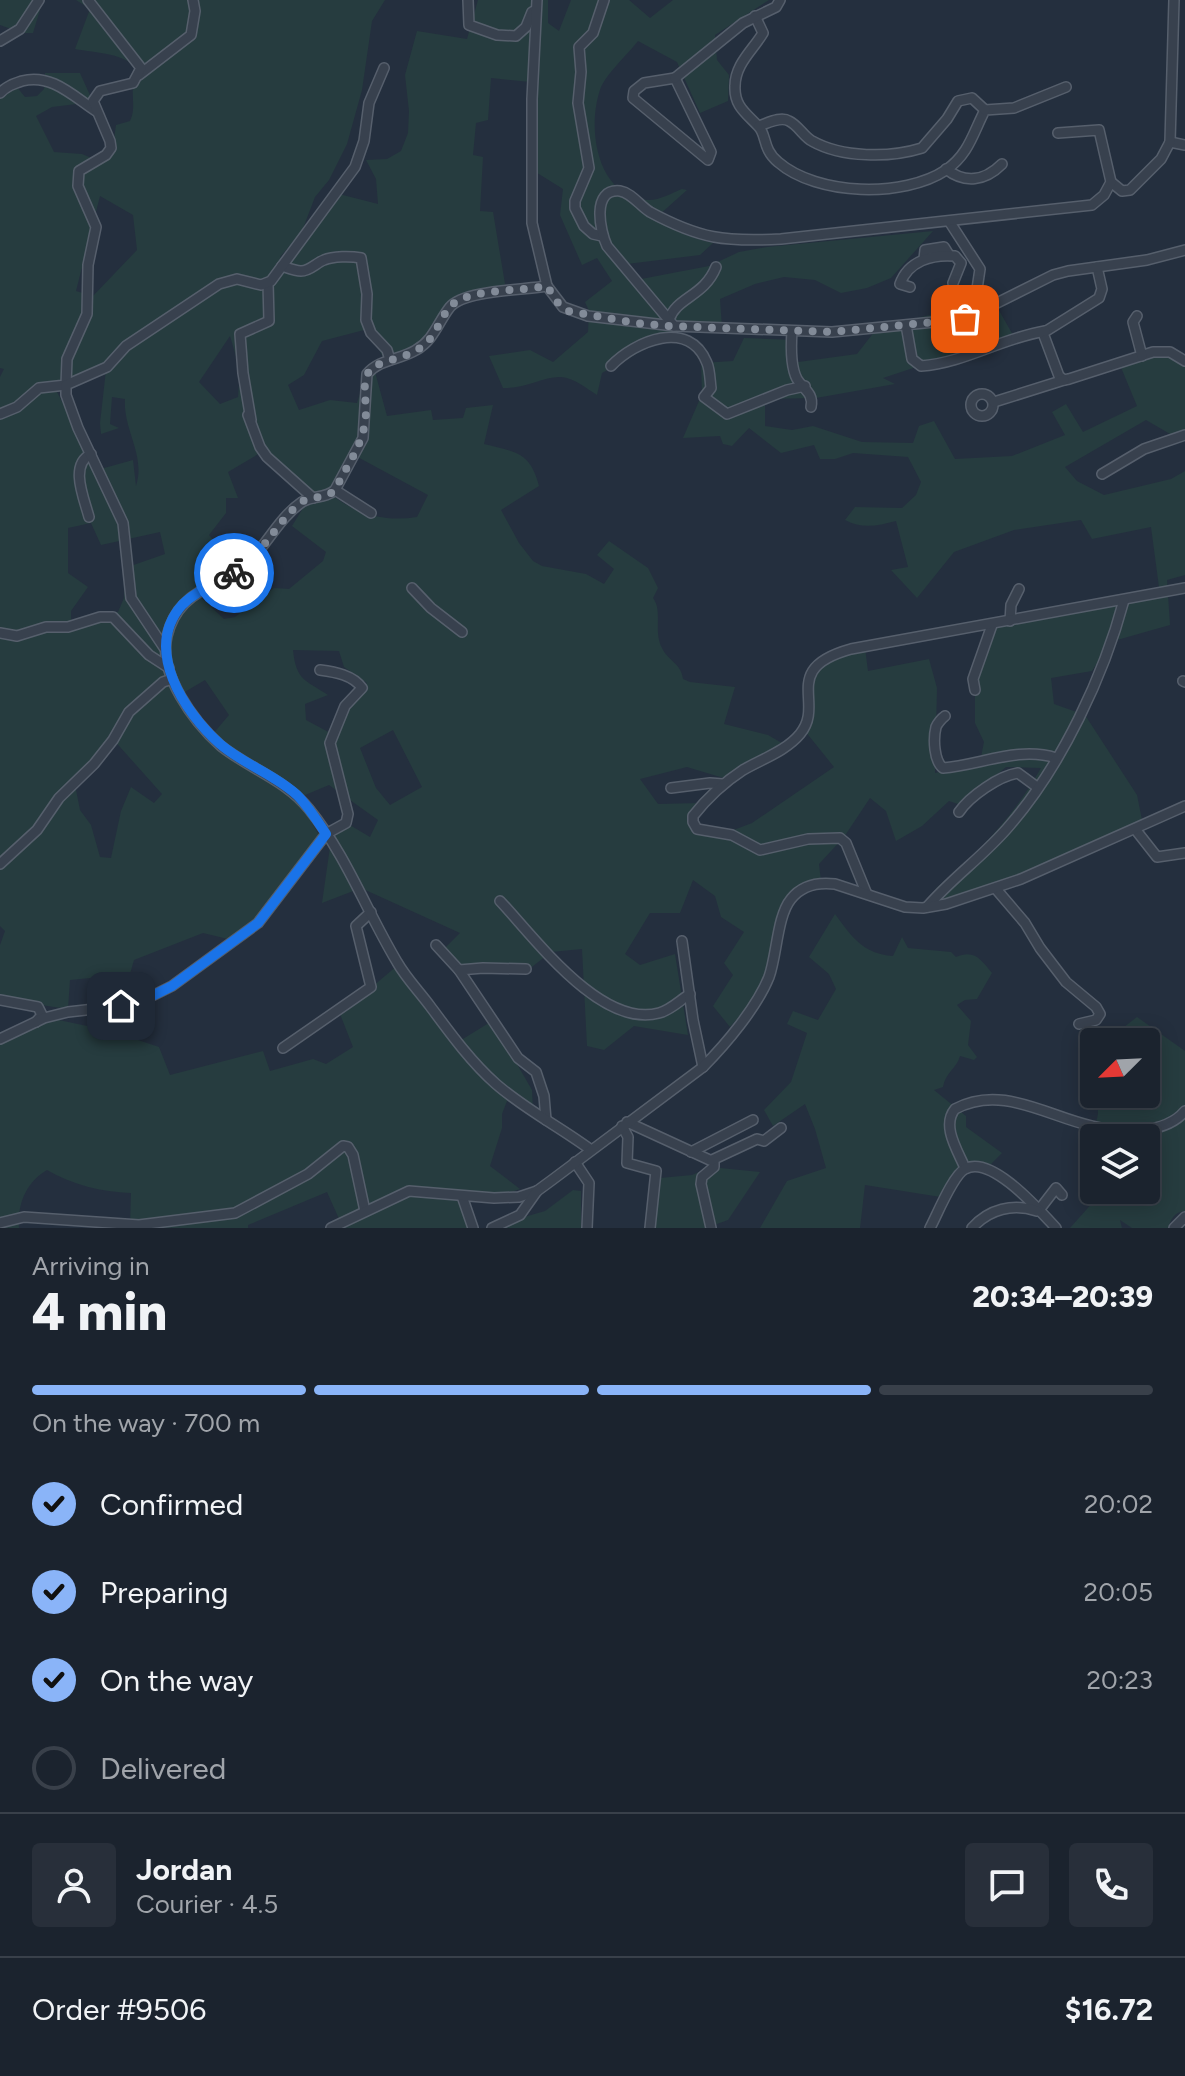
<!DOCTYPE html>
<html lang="en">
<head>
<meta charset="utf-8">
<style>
	body { margin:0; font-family:Figtree,sans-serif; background:#282f3a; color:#f1f3f6; height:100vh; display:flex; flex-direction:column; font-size:30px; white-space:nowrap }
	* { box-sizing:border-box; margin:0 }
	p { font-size:26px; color:#a0a4aa }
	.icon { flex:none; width:44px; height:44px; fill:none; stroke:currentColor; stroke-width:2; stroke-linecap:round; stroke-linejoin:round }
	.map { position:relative; height:1228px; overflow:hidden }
	.side { display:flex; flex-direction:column; background:#1b232e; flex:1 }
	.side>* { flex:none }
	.needle { width:52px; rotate:246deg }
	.tools { position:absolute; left:1080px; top:1028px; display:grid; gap:16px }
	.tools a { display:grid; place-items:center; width:80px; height:80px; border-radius:8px; background:#1b232e; box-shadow:0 4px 20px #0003,0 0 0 2px #39404a; font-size:40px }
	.pin { position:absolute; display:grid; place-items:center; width:68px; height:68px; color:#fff; margin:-34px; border-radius:16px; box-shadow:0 4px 12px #0006 }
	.courier { position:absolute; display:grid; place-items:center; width:80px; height:80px; margin:-40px; border:6px solid #1a73e8; border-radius:50%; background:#fff; color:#222; box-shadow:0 2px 10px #0007 }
	.head em { font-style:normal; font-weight:800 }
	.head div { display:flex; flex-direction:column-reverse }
	.head { display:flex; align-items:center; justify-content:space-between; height:136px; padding:0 32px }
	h1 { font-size:52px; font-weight:800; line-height:60px }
	.bar { display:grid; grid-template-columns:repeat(4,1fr); gap:12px 8px; align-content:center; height:96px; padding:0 32px }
	.bar i { height:10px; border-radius:6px; background:#39404a }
	.bar .selected { background:#8ab4f8 }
	.bar p { grid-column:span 4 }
	.line { display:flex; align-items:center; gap:20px; padding:0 32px; border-top:2px solid #39404a }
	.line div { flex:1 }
	.round { display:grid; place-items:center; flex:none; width:84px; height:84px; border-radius:8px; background:#282f3a }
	ol { padding:0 32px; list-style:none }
	li { display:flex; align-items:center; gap:24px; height:88px }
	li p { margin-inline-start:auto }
	li .icon { padding:8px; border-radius:50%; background:#8ab4f8; color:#111; stroke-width:4 }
	li:last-child { color:#a0a4aa }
	li i { width:44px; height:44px; border:4px solid #39404a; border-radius:50% }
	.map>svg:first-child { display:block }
	.green { fill:#263c3f; fill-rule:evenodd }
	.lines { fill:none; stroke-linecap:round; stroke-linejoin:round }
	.minor-casing { stroke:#565f6c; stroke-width:12 }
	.minor { stroke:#38414e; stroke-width:9 }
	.done { stroke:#828b98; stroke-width:8; stroke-dasharray:0 14.4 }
	.route { stroke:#1a73e8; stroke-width:10 }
</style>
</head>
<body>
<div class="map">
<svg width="1185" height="1228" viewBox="0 0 1185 1228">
	<rect width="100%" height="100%" fill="#242f3e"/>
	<g class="green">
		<polygon points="0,0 43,0 33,33 22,33 0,25"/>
		<path d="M76 0H385L372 21 362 90 347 144 329 180 315 197 302 231 280 257 286 263 339 194 378 204 376 179 366 160 387 159 401 151 408 133 409 111 405 75 417 31 467 39 478 0H548V23L559 31 571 0H629L650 18 673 0H769L715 35 717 60 729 75 728 101 700 113 677 62 638 41C628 54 604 76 600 90 587 128 596 196 647 200 658 201 672 193 682 189L687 190 658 216C674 233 690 237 713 243L700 255 627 264 636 280 709 266 739 252 767 247 933 231 891 278 867 288 841 293 815 280 784 277 755 284 720 299 722 327 681 329 602 373 597 395C586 388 574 378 561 377 545 376 524 389 503 388L489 356 530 350 553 362 588 332 589 311 585 302 612 281 597 258 582 265 560 215 563 189 534 171 530 82 491 78 488 120 476 123 473 155 483 157 480 211 493 212 505 284 453 305 420 343 386 363 368 329 322 341 304 375 288 385 299 410 330 400 357 403 367 371 375 372 387 416 431 410 433 420 463 418 466 408 493 405 484 444C515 452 530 451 539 486L501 510 519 543 533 561 542 566 586 574 604 584 614 569 597 555 609 541 648 568 658 588 653 598C663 611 653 631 662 648 668 661 681 663 683 679L690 682 735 687 724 724 768 735 787 746 727 779 687 767 640 779 658 804 701 803 696 824 731 831 752 823 834 767 805 731 807 691 818 666 865 648 868 671 929 659 937 688 935 773 980 762 984 742 975 723V683L994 628 1115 601 1159 587 1151 527 1092 539 1081 520 1014 530 954 552 917 598 891 570 908 567 896 521C877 526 862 529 845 520L855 507 902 508 916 495 921 482 908 457 853 453 835 459H820L814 445 781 453 749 428 732 446 723 444 720 436 683 438 702 394 701 363 733 361 744 338 794 340 791 363 857 354 878 327 934 314 964 311 993 300 1013 335 883 378 895 384 816 398 765 399V426L792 430 813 426 862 442 913 443 919 426 934 421 955 459 1012 456 1065 435 1052 412 1066 404 1083 432 1137 406 1120 365C1145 355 1161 350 1185 365V435L1177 438 1146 420 1065 467 1077 481 1104 495 1171 479 1185 471V575L1167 580 1170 625 1110 642 1092 671 1051 678 1054 704 1085 715 1137 795 1142 820 989 890 939 907 936 888C978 854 1014 816 1041 768L1006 767 961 805 949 801 922 826 896 841 886 811 870 798 844 837 819 864 821 881C773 902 786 951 763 988 754 1002 740 1015 730 1027L713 1006 733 975 724 963 744 932 721 917 715 896 693 880 680 913H650L625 954 640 965 675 954 688 1035 634 1026 604 1050 587 1046 582 949 551 952 528 970 502 968 455 973 443 950 460 933 361 888 322 903 331 840 348 824 370 837 378 820 329 785 298 798 320 837 265 910 228 939 203 933 134 960 130 974 70 980 68 1009 0 999V945L5 931 0 926V377L4 369 0 368V95L16 86 25 97 37 96 44 89 45 73H80L93 102 52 107 36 116 54 152 82 154 94 159 113 146 116 125 130 121C138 104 127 91 138 71 128 53 95 53 75 49L90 9ZM100 196 133 215 137 250 93 296 76 291ZM230 336 240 370 238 397 220 404 199 382ZM106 370 100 423 101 434 119 428 110 424 112 397 125 399C123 430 146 455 136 486L133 460 97 470 55 388ZM260 453 308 500 292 526 326 552 323 561 289 589 274 588 235 617 224 619 197 594 237 567 209 535 226 513V498H238L228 472ZM352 454 428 495 417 517C387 522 358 515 333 496ZM91 523 101 545 160 532 165 554 125 568 124 598 118 612 71 624V611L88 587 68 573V528ZM293 650 339 651 344 667 367 683 349 698 334 735 306 720 305 704 328 695C305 680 296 680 293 650ZM205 680 229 715 212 735 178 696ZM393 730 422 787 390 805 376 788 360 748ZM112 738 162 794 154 803 131 787 121 811 111 858 100 857 91 825 80 810 75 785Z"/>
		<path d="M835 914C851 936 863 954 893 956L902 937 908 948 951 952 956 957C975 949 981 960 992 973L977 999 965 1000 957 1005 971 1021 968 1045 977 1057 974 1060 960 1056C957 1068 945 1073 943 1087L934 1090 966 1116V1127L1002 1153 987 1168 966 1167 947 1198 865 1185 860 1228H760L787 1181 826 1168 815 1129 805 1104 773 1126 764 1110 791 1082 807 1033 787 1024 793 1011 818 1020 836 989 829 974 809 957Z"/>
		<path d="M398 965 410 989 458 1042 492 1021 532 1090 533 1111 507 1101 502 1114V1128L490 1166 520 1189 494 1198H465L474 1228H330L340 1221 327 1192 248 1225V1228H130L131 1193C101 1192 73 1185 47 1170 26 1182 17 1205 19 1228H0V1042L54 1019 92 1027 132 1026 138 1040 159 1047 170 1075 263 1051 270 1071 313 1059 326 1064 353 1047 340 1014Z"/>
		<path d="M1137 1017 1185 1051V1211C1174 1212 1171 1219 1168 1228H1132L1120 1220 1122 1228H1070L1095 1200 1082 1183 1098 1114 1097 1094H1146V1042H1105ZM1094 1138H1146V1190H1094Z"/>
		<polygon points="710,1167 760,1172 728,1220 706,1228 654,1228 660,1178 692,1175"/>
		<polygon points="573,1190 581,1191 581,1228 487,1228 545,1211"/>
	</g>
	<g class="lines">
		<defs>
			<g id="minor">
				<polyline points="468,0 469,25 497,35 516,36 526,27 532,12 536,10"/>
				<polyline points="537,0 532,99 532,223 547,286"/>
				<path d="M755 16 763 33C753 50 735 64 735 86 734 106 746 113 758 126 767 134 762 149 778 162 817 196 904 198 946 170 969 154 973 133 985 110L1014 108 1066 87"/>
				<polyline points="0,41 20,29 39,0"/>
				<polyline points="139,75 191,35 195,11 193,0"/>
				<polygon points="675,78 711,152 708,160 633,98 634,91 644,83"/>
				<polyline points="675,78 743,23 776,7 780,0"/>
				<path d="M0 93C7 86 13 84 22 81 51 73 73 96 96 111"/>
				<path d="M759 126C768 123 781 116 789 121 798 125 804 137 812 141 842 158 890 158 922 148L947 119 958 101 972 98 985 110"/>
				<polyline points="1170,142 1185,145"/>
				<path d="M946 169C965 184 985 181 1002 164"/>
				<polyline points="1111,182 1122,191 1130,190 1161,159 1170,142 1174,0"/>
				<polyline points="949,221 980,269 977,289 965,319"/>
				<polyline points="602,236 593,234 584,226 575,208 575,201 589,168 578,103 581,72 579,47 593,33 604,0"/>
				<polyline points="924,259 925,250 944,247 949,255"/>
				<path d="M282 266C288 268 295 271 301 271 310 271 316 263 324 260 333 256 351 256 361 258L367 294 366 320 371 333 387 350 390 360"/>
				<polyline points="1097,267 1102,289 1099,298 1043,333 1059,376 1064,380 1069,379 1153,352 1170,352 1185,361"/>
				<path d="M910 287 900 284C908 261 932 254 955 256L961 263 953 283"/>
				<polyline points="1137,316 1133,322 1142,356"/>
				<path d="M669 320C676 297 704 297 716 267"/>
				<path d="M906 325 912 359 921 366C964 363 1002 338 1045 331"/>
				<path d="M674 326 607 246C600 231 591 188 620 191 632 193 640 206 650 212 700 239 725 242 781 239L1092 205 1104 195 1111 182 1099 130 1058 133"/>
				<path d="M792 331C791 345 790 366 797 379 803 389 814 393 811 407"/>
				<path d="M611 366C635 341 689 318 707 363 710 370 710 381 711 388L704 397 727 414 787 390 805 386"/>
				<circle cx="982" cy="405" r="11"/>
				<polyline points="994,402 1064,380"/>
				<polyline points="0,414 17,407 39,388 66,385 67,359 87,314 88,265 96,227 78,186 79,171 106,155 111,148 110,141 93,101 100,91 133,83 141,68 88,0"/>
				<polyline points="248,415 260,447 267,457 313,498"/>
				<polyline points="251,420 243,373 240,334 269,321 268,283"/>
				<polyline points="1102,474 1144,449 1185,435"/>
				<polyline points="335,490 371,513"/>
				<path d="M89 517C84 498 69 465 91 454"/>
				<polyline points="412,588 431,608 462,632"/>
				<polyline points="1010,621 1011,605 1019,589"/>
				<polyline points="0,633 17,636 46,627 68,627 100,617 113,617 149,655 169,668"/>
				<polyline points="165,649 131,598 123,523 78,428 66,395 66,385 107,367 126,346 219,284 237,279 261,285 271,281 355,167 364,141 369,103 384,68"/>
				<polyline points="1183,681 1185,682"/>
				<polyline points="975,690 973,679 992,625"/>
				<path d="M945 716C942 718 937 724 936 727 933 739 934 761 943 768 980 765 1019 746 1056 758"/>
				<polyline points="671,788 710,783 723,784"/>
				<path d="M959 812C970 796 999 776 1018 773L1037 787"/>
				<polyline points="1135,829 1157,857 1185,853"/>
				<polyline points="0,864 37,830 59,798 94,764 113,740 129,712 163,682 172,679"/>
				<polyline points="996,889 1025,923 1040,948 1066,982 1096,1007 1100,1014 1096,1020 1079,1024"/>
				<path d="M866 892 846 843 840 838 808 839 760 850 732 835 697 829 693 822V816C708 797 723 783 743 770 762 759 786 751 800 734 826 703 779 669 851 649L1185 588"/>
				<path d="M500 901C534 937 601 1029 659 1013 671 1010 680 1000 690 994"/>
				<path d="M927 907C953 877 985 855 1010 825 1062 765 1104 675 1124 600"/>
				<polyline points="682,941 693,1020 703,1067"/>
				<polyline points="436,945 459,970"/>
				<polyline points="526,969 483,968 459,970 518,1058 536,1072 544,1096 546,1120"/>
				<polyline points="0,1000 38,1007 42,1015 36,1022"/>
				<path d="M0 1039 44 1018 68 1012 121 1006 144 1000 172 986 258 923 326 834 346 823 348 814 330 743 345 706 362 688C353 675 335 672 320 670"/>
				<polyline points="283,1048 371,987 356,926 371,912"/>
				<polyline points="627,1122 714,1162 714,1167 702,1177 701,1184 711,1228"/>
				<polyline points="622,1126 628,1137 627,1163 656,1171 650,1228"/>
				<path d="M591 1150C560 1127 526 1110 496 1084 471 1062 450 1033 430 1006 419 991 406 978 397 962 367 912 346 855 309 809 286 780 250 769 221 746 194 722 158 674 167 636 170 624 176 612 184 604 200 587 223 583 241 569 265 550 276 520 302 502 313 495 325 499 335 490L363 438 367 374C379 359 400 360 416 350 434 340 438 322 450 307 464 290 525 290 547 286L563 307 588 316 674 326 832 332 965 319 1053 275 1068 271 1147 260 1185 250"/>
				<polyline points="691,1152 753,1120"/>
				<polyline points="712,1160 757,1139 764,1141 781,1128"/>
				<polyline points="575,1162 589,1183 587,1228"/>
				<path d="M965 1168C958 1151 941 1126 955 1109 1001 1084 1047 1116 1092 1126 1120 1133 1165 1135 1185 1111"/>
				<polyline points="462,1196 473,1228"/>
				<polyline points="1039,1210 1056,1188 1062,1195"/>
				<polyline points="0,1223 24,1217 139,1225 235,1213 308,1174 343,1146 348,1147 353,1155 365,1211"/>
				<path d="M331 1228 409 1191 494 1198 519 1197 537 1191 552 1180 703 1067C726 1044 757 1007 769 977 777 955 777 916 791 899 802 885 818 882 835 884L905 907 923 908 946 904 1021 879 1185 806"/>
				<polyline points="492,1228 520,1215 537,1191"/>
				<path d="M930 1228C937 1215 953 1175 965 1169 991 1154 1040 1211 1056 1228"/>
				<path d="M972 1228C989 1209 1013 1203 1037 1211"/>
				<polyline points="1174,1228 1185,1217"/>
			</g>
		</defs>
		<use href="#minor" class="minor-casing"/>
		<use href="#minor" class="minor"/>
	</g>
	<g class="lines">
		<path class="done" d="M234 573C262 556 275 524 300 503 311 495 325 500 335 490 348 463 365 443 366 412 366 396 361 382 371 368 389 358 412 358 427 342 440 330 443 306 461 299 487 289 520 291 547 286L557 302 568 311 635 323 667 326 832 332 965 319"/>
		<path class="route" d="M121 1006 144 1000 172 986 258 923 326 834C317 820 308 806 297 795 274 774 243 764 220 744 184 712 143 649 182 605 196 590 217 584 234 573"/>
	</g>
</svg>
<div class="tools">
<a><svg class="needle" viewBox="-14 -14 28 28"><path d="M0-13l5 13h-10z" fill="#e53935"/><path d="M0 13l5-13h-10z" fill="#a0a4aa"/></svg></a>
<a><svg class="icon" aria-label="layers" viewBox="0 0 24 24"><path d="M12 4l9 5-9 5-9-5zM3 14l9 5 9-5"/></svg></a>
</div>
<div class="pin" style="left:965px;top:319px;background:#ea580c"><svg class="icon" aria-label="bag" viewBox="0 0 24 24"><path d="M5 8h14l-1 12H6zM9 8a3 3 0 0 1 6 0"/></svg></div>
<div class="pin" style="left:121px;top:1006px;background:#1f2937"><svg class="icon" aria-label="home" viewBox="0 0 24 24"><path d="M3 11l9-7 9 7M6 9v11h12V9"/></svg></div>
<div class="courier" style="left:234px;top:573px"><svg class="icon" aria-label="bike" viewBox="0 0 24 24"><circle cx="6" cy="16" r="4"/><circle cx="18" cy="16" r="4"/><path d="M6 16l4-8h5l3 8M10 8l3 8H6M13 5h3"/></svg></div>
</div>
<section class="side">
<div class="head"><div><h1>4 min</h1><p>Arriving in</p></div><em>20:34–20:39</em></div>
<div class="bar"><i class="selected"></i><i class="selected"></i><i class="selected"></i><i></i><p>On the way · 700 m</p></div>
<ol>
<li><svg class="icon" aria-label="check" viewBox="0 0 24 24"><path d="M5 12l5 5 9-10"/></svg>Confirmed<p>20:02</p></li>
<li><svg class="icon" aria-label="check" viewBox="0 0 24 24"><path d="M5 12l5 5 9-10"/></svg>Preparing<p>20:05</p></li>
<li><svg class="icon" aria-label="check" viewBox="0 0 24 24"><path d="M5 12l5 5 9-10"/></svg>On the way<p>20:23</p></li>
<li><i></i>Delivered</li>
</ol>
<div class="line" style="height:144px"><a class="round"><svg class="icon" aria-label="person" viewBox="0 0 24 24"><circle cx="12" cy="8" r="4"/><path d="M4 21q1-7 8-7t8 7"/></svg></a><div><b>Jordan</b><p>Courier · 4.5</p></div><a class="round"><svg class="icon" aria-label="chat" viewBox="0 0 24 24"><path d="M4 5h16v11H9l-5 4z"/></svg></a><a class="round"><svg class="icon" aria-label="phone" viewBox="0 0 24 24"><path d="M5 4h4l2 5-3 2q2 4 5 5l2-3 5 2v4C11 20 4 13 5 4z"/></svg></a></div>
<div class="line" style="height:104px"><div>Order #9506</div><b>$16.72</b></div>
</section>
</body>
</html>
